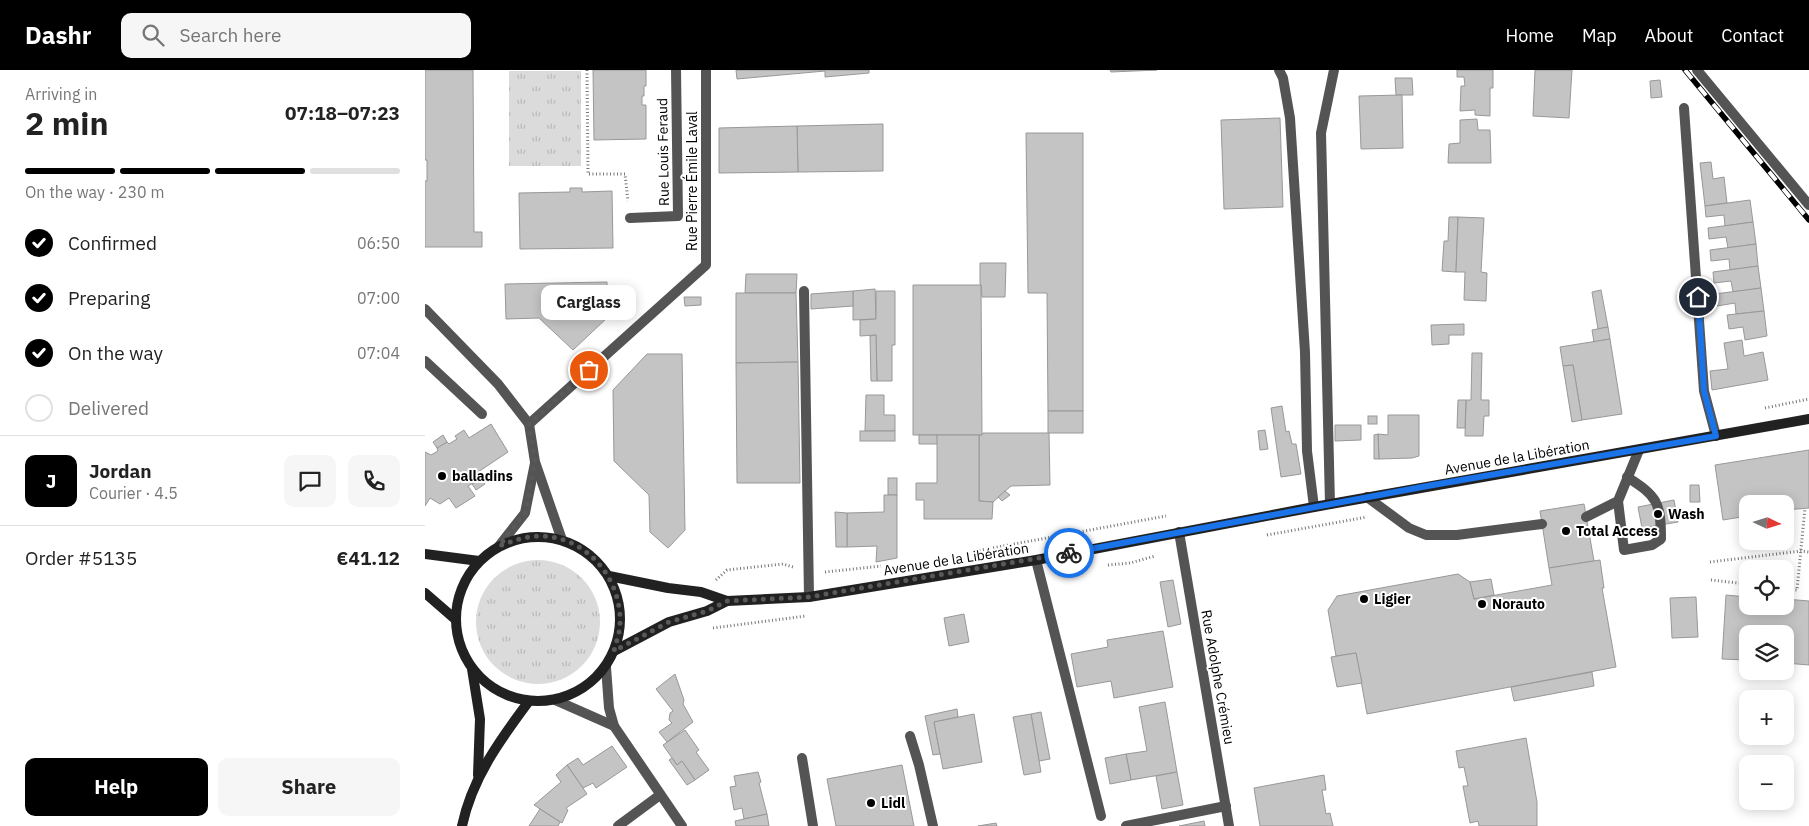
<!DOCTYPE html>
<html lang="en">
<head>
<meta charset="utf-8">
<style>
	body { margin:0; font-family:"IBM Plex Sans",sans-serif; background:#f6f6f6; color:#222; height:100vh; display:flex; flex-direction:column; font-size:19px; white-space:nowrap }
	* { box-sizing:border-box; margin:0 }
	p { font-size:16px; color:#767676 }
	.icon { flex:none; width:28px; height:28px; fill:none; stroke:currentColor; stroke-width:2; stroke-linecap:round; stroke-linejoin:round }
	.map { position:relative; flex:1; overflow:hidden }
	.sheet { display:flex; flex-direction:column; background:#fff; width:425px }
	.sheet>* { flex:none }
	.needle { width:32px; rotate:94deg }
	.tools { position:absolute; left:1314px; top:425px; display:grid; gap:10px }
	.tools a { display:grid; place-items:center; width:55px; height:55px; border-radius:10px; background:#fff; box-shadow:0 2px 12px #0003; font-size:25px }
	.pin { position:absolute; display:grid; place-items:center; width:42px; height:42px; color:#fff; margin:-21px; border:2px solid #fff; border-radius:50%; box-shadow:0 1px 5px #0007 }
	.courier { position:absolute; display:grid; place-items:center; width:50px; height:50px; margin:-25px; border:4px solid #1a73e8; border-radius:50%; background:#fff; color:#222; box-shadow:0 1px 6px #0007 }
	.bubble { position:absolute; height:35px; border-radius:10px; background:#fff; box-shadow:0 2px 12px #0003; font-size:16px; font-weight:800; line-height:35px; text-align:center }
	.head em { font-style:normal; font-weight:800 }
	.head div { display:flex; flex-direction:column-reverse }
	.head { display:flex; align-items:center; justify-content:space-between; height:85px; padding:0 25px }
	h1 { font-size:32px; font-weight:800; line-height:38px }
	.bar { display:grid; grid-template-columns:repeat(4,1fr); gap:8px 5px; align-content:center; height:60px; padding:0 25px }
	.bar i { height:6px; border-radius:4px; background:#e0e0e0 }
	.bar .active { background:#000 }
	.bar p { grid-column:span 4 }
	.line { display:flex; align-items:center; gap:12px; padding:0 25px; border-top:1px solid #e0e0e0 }
	.line div { flex:1 }
	.round { display:grid; place-items:center; flex:none; width:52px; height:52px; border-radius:10px; background:#f6f6f6 }
	ol { padding:0 25px; list-style:none }
	li { display:flex; align-items:center; gap:15px; height:55px }
	li p { margin-inline-start:auto }
	li .icon { padding:5px; border-radius:50%; background:#000; color:#fff; stroke-width:4 }
	li:last-child { color:#767676 }
	li i { width:28px; height:28px; border:2px solid #e0e0e0; border-radius:50% }
	.action { display:flex; gap:10px; margin-top:auto; padding:10px 25px }
	.action a { flex:1; height:58px; border-radius:10px; background:#000; color:#fff; font-size:20px; font-weight:800; line-height:58px; text-align:center }
	.action a+a { background:#f6f6f6; color:#222 }
	header { display:flex; align-items:center; gap:30px; box-sizing:border-box; height:70px; padding:0 25px; background:#000; color:#fff }
	header strong { font-size:24px }
	nav { display:flex; gap:28px; margin-inline-start:auto; font-size:18px }
	.search { width:350px; height:45px; background:#f6f6f6; display:flex; align-items:center; gap:12px; box-sizing:border-box; padding:0 18px; border-radius:10px; color:#767676; font-size:19px }
	main { display:flex; flex:1; min-height:0 }
	.map>svg:first-child { display:block }
	.grass { fill:url(#grass-tufts) }
	.building { fill:#c4c4c4; stroke:#989898 }
	.lines { fill:none; stroke-linecap:round; stroke-linejoin:round }
	.path { stroke:#767676; stroke-width:3; stroke-dasharray:1 2.5; stroke-linecap:butt }
	.service { stroke:#545454; stroke-width:10 }
	.minor { stroke:#545454; stroke-width:10 }
	.secondary { stroke:#212121; stroke-width:10 }
	.rail-casing { stroke:#000; stroke-width:5.5 }
	.rail { stroke:#fff; stroke-width:4; stroke-dasharray:11; stroke-linecap:butt }
	.done { stroke:#595959; stroke-width:5; stroke-dasharray:0 9 }
	.route { stroke:#1a73e8; stroke-width:6 }
	.poi-dot { fill:#000; stroke:#fff; stroke-width:2 }
	.labels { text-anchor:middle; dominant-baseline:central; stroke-width:4; stroke-linejoin:round; paint-order:stroke }
	.street-label { font-size:14px; fill:#000; stroke:#fff }
	.poi-label { font-size:14px; font-weight:bold; fill:#000; stroke:#fff; text-anchor:start }
</style>
</head>
<body>
<header>
<strong>Dashr</strong>
<div class="search"><svg class="icon" aria-label="search" viewBox="0 0 24 24"><circle cx="10" cy="10" r="6"/><path d="M15 15l6 6"/></svg>Search here</div>
<nav><a>Home</a><a>Map</a><a>About</a><a>Contact</a></nav>
</header>
<main>
<section class="sheet">
<div class="head"><div><h1>2 min</h1><p>Arriving in</p></div><em>07:18–07:23</em></div>
<div class="bar"><i class="active"></i><i class="active"></i><i class="active"></i><i></i><p>On the way · 230 m</p></div>
<ol>
<li><svg class="icon" aria-label="check" viewBox="0 0 24 24"><path d="M5 12l5 5 9-10"/></svg>Confirmed<p>06:50</p></li>
<li><svg class="icon" aria-label="check" viewBox="0 0 24 24"><path d="M5 12l5 5 9-10"/></svg>Preparing<p>07:00</p></li>
<li><svg class="icon" aria-label="check" viewBox="0 0 24 24"><path d="M5 12l5 5 9-10"/></svg>On the way<p>07:04</p></li>
<li><i></i>Delivered</li>
</ol>
<div class="line" style="height:90px"><b class="round" style="background:#000;color:#fff">J</b><div><b>Jordan</b><p>Courier · 4.5</p></div><a class="round"><svg class="icon" aria-label="chat" viewBox="0 0 24 24"><path d="M4 5h16v11H9l-5 4z"/></svg></a><a class="round"><svg class="icon" aria-label="phone" viewBox="0 0 24 24"><path d="M5 4h4l2 5-3 2q2 4 5 5l2-3 5 2v4C11 20 4 13 5 4z"/></svg></a></div>
<div class="line" style="height:65px"><div>Order #5135</div><b>€41.12</b></div>
<div class="action"><a>Help</a><a>Share</a></div>
</section>
<div class="map">
<svg width="1384" height="756" viewBox="0 0 1384 756">
	<defs>
		<pattern id="grass-tufts" width="24" height="20" patternUnits="userSpaceOnUse" patternTransform="scale(1.25)"><rect width="24" height="20" fill="#dbdbdb"/><path d="M3 7l-1-3M5 7V3M7 7l1-3M15 17l-1-3M17 17v-4M19 17l1-3" fill="none" stroke="#bababa"/></pattern>
	</defs>
	<rect width="100%" height="100%" fill="#fff"/>
	<g class="grass">
		<rect x="84" y="1" width="72" height="95"/>
		<circle cx="113" cy="552" r="62"/>
	</g>
	<g class="building">
		<polygon points="0,0 48,0 49,162 57,162 57,177 0,177 0,111 2,111 2,90 0,90"/>
		<polygon points="168,0 221,0 221,16 219,16 219,26 217,26 217,35 221,35 221,69 169,70"/>
		<polygon points="311,0 444,0 444,3 400,7 400,1 312,9"/>
		<polygon points="685,0 732,0 686,2"/>
		<polygon points="1032,0 1068,0 1068,18 1065,18 1065,46 1050,45 1050,40 1035,41 1036,16 1040,16 1039,7 1032,7"/>
		<polygon points="1110,0 1147,0 1144,48 1108,46"/>
		<polygon points="970,8 987,8 988,25 971,25"/>
		<polygon points="1235,10 1237,27 1226,28 1225,11"/>
		<polygon points="977,25 978,78 936,79 934,26"/>
		<polygon points="855,48 858,137 799,139 796,50"/>
		<polygon points="1052,49 1053,60 1065,60 1066,93 1023,93 1024,74 1035,73 1035,50"/>
		<polygon points="458,54 458,101 373,102 372,56"/>
		<polygon points="372,56 373,102 294,103 294,58"/>
		<polygon points="601,63 658,63 658,341 623,341 622,223 603,223"/>
		<polygon points="1286,92 1288,109 1299,107 1302,133 1280,136 1275,93"/>
		<polygon points="145,118 157,118 157,122 187,121 188,178 95,179 94,123 145,122"/>
		<polygon points="1325,130 1328,152 1300,156 1299,145 1281,147 1280,136"/>
		<polygon points="1024,147 1033,147 1031,202 1017,201 1019,171 1023,171"/>
		<polygon points="1033,147 1059,148 1056,202 1062,203 1061,231 1039,230 1040,202 1031,202"/>
		<polygon points="1328,152 1331,174 1303,178 1301,167 1284,169 1283,158"/>
		<polygon points="1331,174 1333,196 1305,200 1304,189 1286,191 1285,180"/>
		<polygon points="555,193 581,193 580,227 557,227 556,215 555,214"/>
		<polygon points="1333,196 1336,218 1308,222 1306,211 1289,213 1288,202"/>
		<polygon points="321,204 372,204 371,223 320,223"/>
		<polygon points="182,212 183,247 148,280 114,248 81,249 80,214"/>
		<polygon points="488,215 556,215 557,365 488,365"/>
		<polygon points="1336,218 1339,241 1311,244 1310,233 1292,236 1290,224"/>
		<polygon points="450,219 451,249 428,250 428,221"/>
		<polygon points="1176,220 1183,257 1173,259 1167,222"/>
		<polygon points="428,221 428,236 386,239 386,224"/>
		<polygon points="451,221 470,221 470,275 467,275 467,311 452,311 451,265 435,266 435,250 451,249"/>
		<polygon points="311,223 371,223 373,292 311,293"/>
		<polygon points="259,227 276,227 276,235 260,236"/>
		<polygon points="1339,241 1342,266 1320,270 1318,257 1304,259 1302,245"/>
		<polygon points="1039,254 1039,265 1024,265 1024,274 1007,275 1006,255"/>
		<polygon points="1183,257 1185,269 1169,272 1167,260"/>
		<polygon points="451,265 452,311 446,311 445,266"/>
		<polygon points="1185,269 1197,344 1157,350 1148,295 1138,296 1135,277"/>
		<polygon points="1317,270 1319,286 1338,282 1343,310 1287,320 1285,301 1303,299 1299,273"/>
		<polygon points="1047,283 1057,283 1056,330 1064,330 1064,346 1059,346 1058,366 1040,366 1041,330 1046,330"/>
		<polygon points="222,284 257,284 260,460 243,478 225,462 224,425 189,391 188,320"/>
		<polygon points="373,292 375,413 312,413 311,293"/>
		<polygon points="1148,295 1157,350 1147,352 1138,296"/>
		<polygon points="441,325 459,325 459,345 470,345 470,361 440,361"/>
		<polygon points="1033,330 1041,330 1040,358 1032,358"/>
		<polygon points="857,336 861,362 864,361 867,374 871,374 876,404 856,407 846,338"/>
		<rect x="623" y="341" width="35" height="22"/>
		<polygon points="963,345 994,345 994,386 987,388 954,389 953,364 963,365"/>
		<rect x="943" y="346" width="9" height="8"/>
		<polygon points="66,354 83,382 53,402 57,408 43,416 50,426 31,438 24,428 15,434 5,428 0,436 0,382 6,385 13,381 12,378 22,372 24,374 32,369 30,366 39,360 44,368"/>
		<polygon points="910,355 936,355 936,370 910,371"/>
		<polygon points="840,360 843,379 835,380 833,361"/>
		<rect x="435" y="361" width="35" height="10"/>
		<polygon points="558,363 624,363 625,415 586,416 568,432 554,431 554,365 557,365"/>
		<polygon points="953,364 954,389 949,389 949,365"/>
		<polygon points="18,365 22,372 12,378 8,372"/>
		<polygon points="494,365 512,365 513,374 494,374"/>
		<polygon points="512,365 554,365 554,431 568,432 567,449 499,449 499,430 491,430 491,413 512,413"/>
		<polygon points="1384,380 1384,438 1360,440 1360,434 1322,434 1322,446 1298,450 1290,395"/>
		<polygon points="57,408 60,414 51,420 47,414"/>
		<rect x="463" y="408" width="9" height="17"/>
		<polygon points="1265,415 1274,415 1275,432 1265,432"/>
		<polygon points="580,421 585,425 577,431 573,427"/>
		<polygon points="459,425 472,425 472,488 451,492 452,476 422,477 422,443 459,442"/>
		<polygon points="1249,430 1253,452 1217,458 1213,437"/>
		<polygon points="1159,434 1169,491 1124,498 1115,441"/>
		<polygon points="410,442 422,443 422,477 411,477"/>
		<polygon points="1175,490 1179,518 1177,518 1191,597 942,644 931,583 911,586 903,540 912,526 1033,504 1045,512 1049,529 1127,515 1124,498"/>
		<polygon points="1066,509 1069,525 1049,529 1045,512"/>
		<polygon points="748,510 756,554 743,557 735,512"/>
		<polygon points="1301,525 1322,527 1322,536 1360,536 1360,529 1384,531 1384,595 1360,593 1360,564 1322,564 1322,590 1297,589"/>
		<polygon points="1271,527 1273,567 1247,568 1245,528"/>
		<polygon points="539,544 544,572 524,576 519,548"/>
		<polygon points="738,561 748,617 689,628 686,611 652,617 646,584 683,577 682,570"/>
		<polygon points="931,583 937,613 912,617 906,587"/>
		<polygon points="1167,602 1169,616 1089,631 1086,617"/>
		<polygon points="250,604 259,630 258,634 268,652 242,672 234,662 247,653 244,650 245,643 248,641 231,619"/>
		<polygon points="740,632 752,702 706,710 701,684 722,681 714,637"/>
		<polygon points="532,639 533,647 509,652 515,684 508,685 500,646"/>
		<polygon points="616,642 625,689 614,691 606,644"/>
		<polygon points="549,644 557,692 518,699 509,652"/>
		<polygon points="606,644 616,702 599,705 588,647"/>
		<polygon points="260,660 274,680 271,682 284,700 270,710 257,691 252,695 238,675"/>
		<polygon points="1101,668 1112,732 1112,756 1054,756 1053,751 1045,753 1038,716 1043,716 1039,697 1034,698 1031,681"/>
		<polygon points="187,676 202,697 171,718 168,713 158,718 142,695 153,688 158,695"/>
		<polygon points="701,684 706,710 685,714 680,688"/>
		<polygon points="247,688 252,695 257,691 270,710 262,715 244,690"/>
		<polygon points="142,695 162,724 141,738 143,740 137,753 109,735 136,712 131,705"/>
		<polygon points="477,695 489,756 411,756 402,709"/>
		<polygon points="333,702 336,712 334,713 342,744 319,749 317,738 309,740 305,717 311,716 309,706"/>
		<polygon points="752,702 758,735 737,739 731,706"/>
		<polygon points="899,705 901,720 897,720 901,744 905,743 908,756 835,756 829,718"/>
		<polygon points="115,739 135,752 133,756 104,756"/>
		<polygon points="342,744 344,756 311,756 310,751"/>
		<polygon points="779,751 780,756 754,756"/>
		<polygon points="571,753 572,756 553,756"/>
	</g>
	<g class="lines">
		<g class="path">
			<polyline points="162,0 163,104 200,104 203,131"/>
			<polyline points="1340,338 1384,329"/>
			<polyline points="842,465 942,447"/>
			<polyline points="551,481 741,446"/>
			<polyline points="1285,492 1376,481 1384,482"/>
			<polyline points="683,495 705,493 730,486"/>
			<polyline points="400,502 456,496"/>
			<polyline points="291,510 302,500 358,494 368,497"/>
			<polyline points="1286,510 1322,514"/>
			<polyline points="1360,519 1372,520 1380,438"/>
			<polyline points="288,558 381,546"/>
		</g>
		<g class="service">
			<polyline points="854,0 858,8 865,48 880,282 882,381 889,437"/>
			<polyline points="1272,0 1384,135"/>
			<polyline points="1259,38 1279,321 1291,366"/>
			<polyline points="379,221 384,527"/>
			<polyline points="0,291 57,344"/>
			<polyline points="942,427 984,458 1001,465 1032,465 1117,454"/>
			<path d="M1193 431 1199 480 1227 475 1236 469C1236 432 1232 426 1202 407"/>
			<polyline points="905,434 896,63 909,0"/>
			<polyline points="1161,447 1193,431 1214,380"/>
			<polyline points="754,462 804,756"/>
			<polyline points="611,490 676,746"/>
			<polyline points="485,666 494,695 508,756"/>
			<polyline points="377,688 388,756"/>
			<polyline points="701,756 801,736"/>
		</g>
		<g class="minor">
			<polyline points="205,148 253,146 251,0"/>
			<polyline points="0,239 73,314 104,354 110,392 137,470"/>
			<polyline points="104,354 281,195 281,0"/>
			<polyline points="74,476 100,443 110,393"/>
			<polyline points="181,597 184,638 189,656 257,756"/>
			<polyline points="130,630 189,656"/>
			<polyline points="193,756 235,725"/>
		</g>
		<g class="secondary">
			<circle cx="113" cy="549" r="82"/>
			<polyline points="0,484 54,491"/>
			<polyline points="184,506 243,518 276,522 302,531 384,527 611,490 889,437 1384,349"/>
			<polyline points="0,523 30,549"/>
			<polyline points="189,581 244,552 282,541 302,531"/>
			<polyline points="47,599 55,649 53,705"/>
			<path d="M37 756C47 708 75 670 104 631"/>
		</g>
		<defs>
			<polyline id="rail" points="1260,0 1384,150"/>
		</defs>
		<use href="#rail" class="rail-casing"/>
		<use href="#rail" class="rail"/>
	</g>
	<g class="lines">
		<path class="done" d="M164 300 104 354 110 392 100 443 74 476C88 471 101 466 116 466 162 467 197 509 195 554 195 563 191 572 189 581L244 552 282 541 302 531 384 527 644 483"/>
		<polyline class="route" points="644,483 1008,415 1291,366 1279,321 1273,227"/>
	</g>
	<g class="poi-dot">
		<circle cx="17" cy="406" r="5"/>
		<circle cx="1233" cy="444" r="5"/>
		<circle cx="1141" cy="461" r="5"/>
		<circle cx="939" cy="529" r="5"/>
		<circle cx="1057" cy="534" r="5"/>
		<circle cx="446" cy="733" r="5"/>
	</g>
	<g class="labels">
		<g class="street-label">
			<text transform="translate(238 82) rotate(-91)">Rue Louis Feraud</text>
			<text transform="translate(267 111) rotate(-90)">Rue Pierre Émile Laval</text>
			<text transform="translate(1092 387) rotate(-10)">Avenue de la Libération</text>
			<text transform="translate(531 489) rotate(-9)">Avenue de la Libération</text>
			<text transform="translate(793 607) rotate(80)">Rue Adolphe Crémieu</text>
		</g>
		<g class="poi-label">
			<text x="27" y="406">balladins</text>
			<text x="1243" y="444">Wash</text>
			<text x="1151" y="461">Total Access</text>
			<text x="949" y="529">Ligier</text>
			<text x="1067" y="534">Norauto</text>
			<text x="456" y="733">Lidl</text>
		</g>
	</g>
</svg>
<div class="tools">
<a><svg class="needle" viewBox="-14 -14 28 28"><path d="M0-13l5 13h-10z" fill="#e53935"/><path d="M0 13l5-13h-10z" fill="#767676"/></svg></a>
<a><svg class="icon" aria-label="locate" viewBox="0 0 24 24"><circle cx="12" cy="12" r="6"/><path d="M12 2v4M12 18v4M2 12h4M18 12h4"/></svg></a>
<a><svg class="icon" aria-label="layers" viewBox="0 0 24 24"><path d="M12 4l9 5-9 5-9-5zM3 14l9 5 9-5"/></svg></a>
<a>+</a>
<a>−</a>
</div>
<div class="pin" style="left:164px;top:300px;background:#ea580c"><svg class="icon" aria-label="bag" viewBox="0 0 24 24"><path d="M5 8h14l-1 12H6zM9 8a3 3 0 0 1 6 0"/></svg></div>
<div class="pin" style="left:1273px;top:227px;background:#1f2937"><svg class="icon" aria-label="home" viewBox="0 0 24 24"><path d="M3 11l9-7 9 7M6 9v11h12V9"/></svg></div>
<div class="courier" style="left:644px;top:483px"><svg class="icon" aria-label="bike" viewBox="0 0 24 24"><circle cx="6" cy="16" r="4"/><circle cx="18" cy="16" r="4"/><path d="M6 16l4-8h5l3 8M10 8l3 8H6M13 5h3"/></svg></div>
<div class="bubble" style="left:116px;top:215px;width:95px">Carglass</div>
</div>
</main>
</body>
</html>
